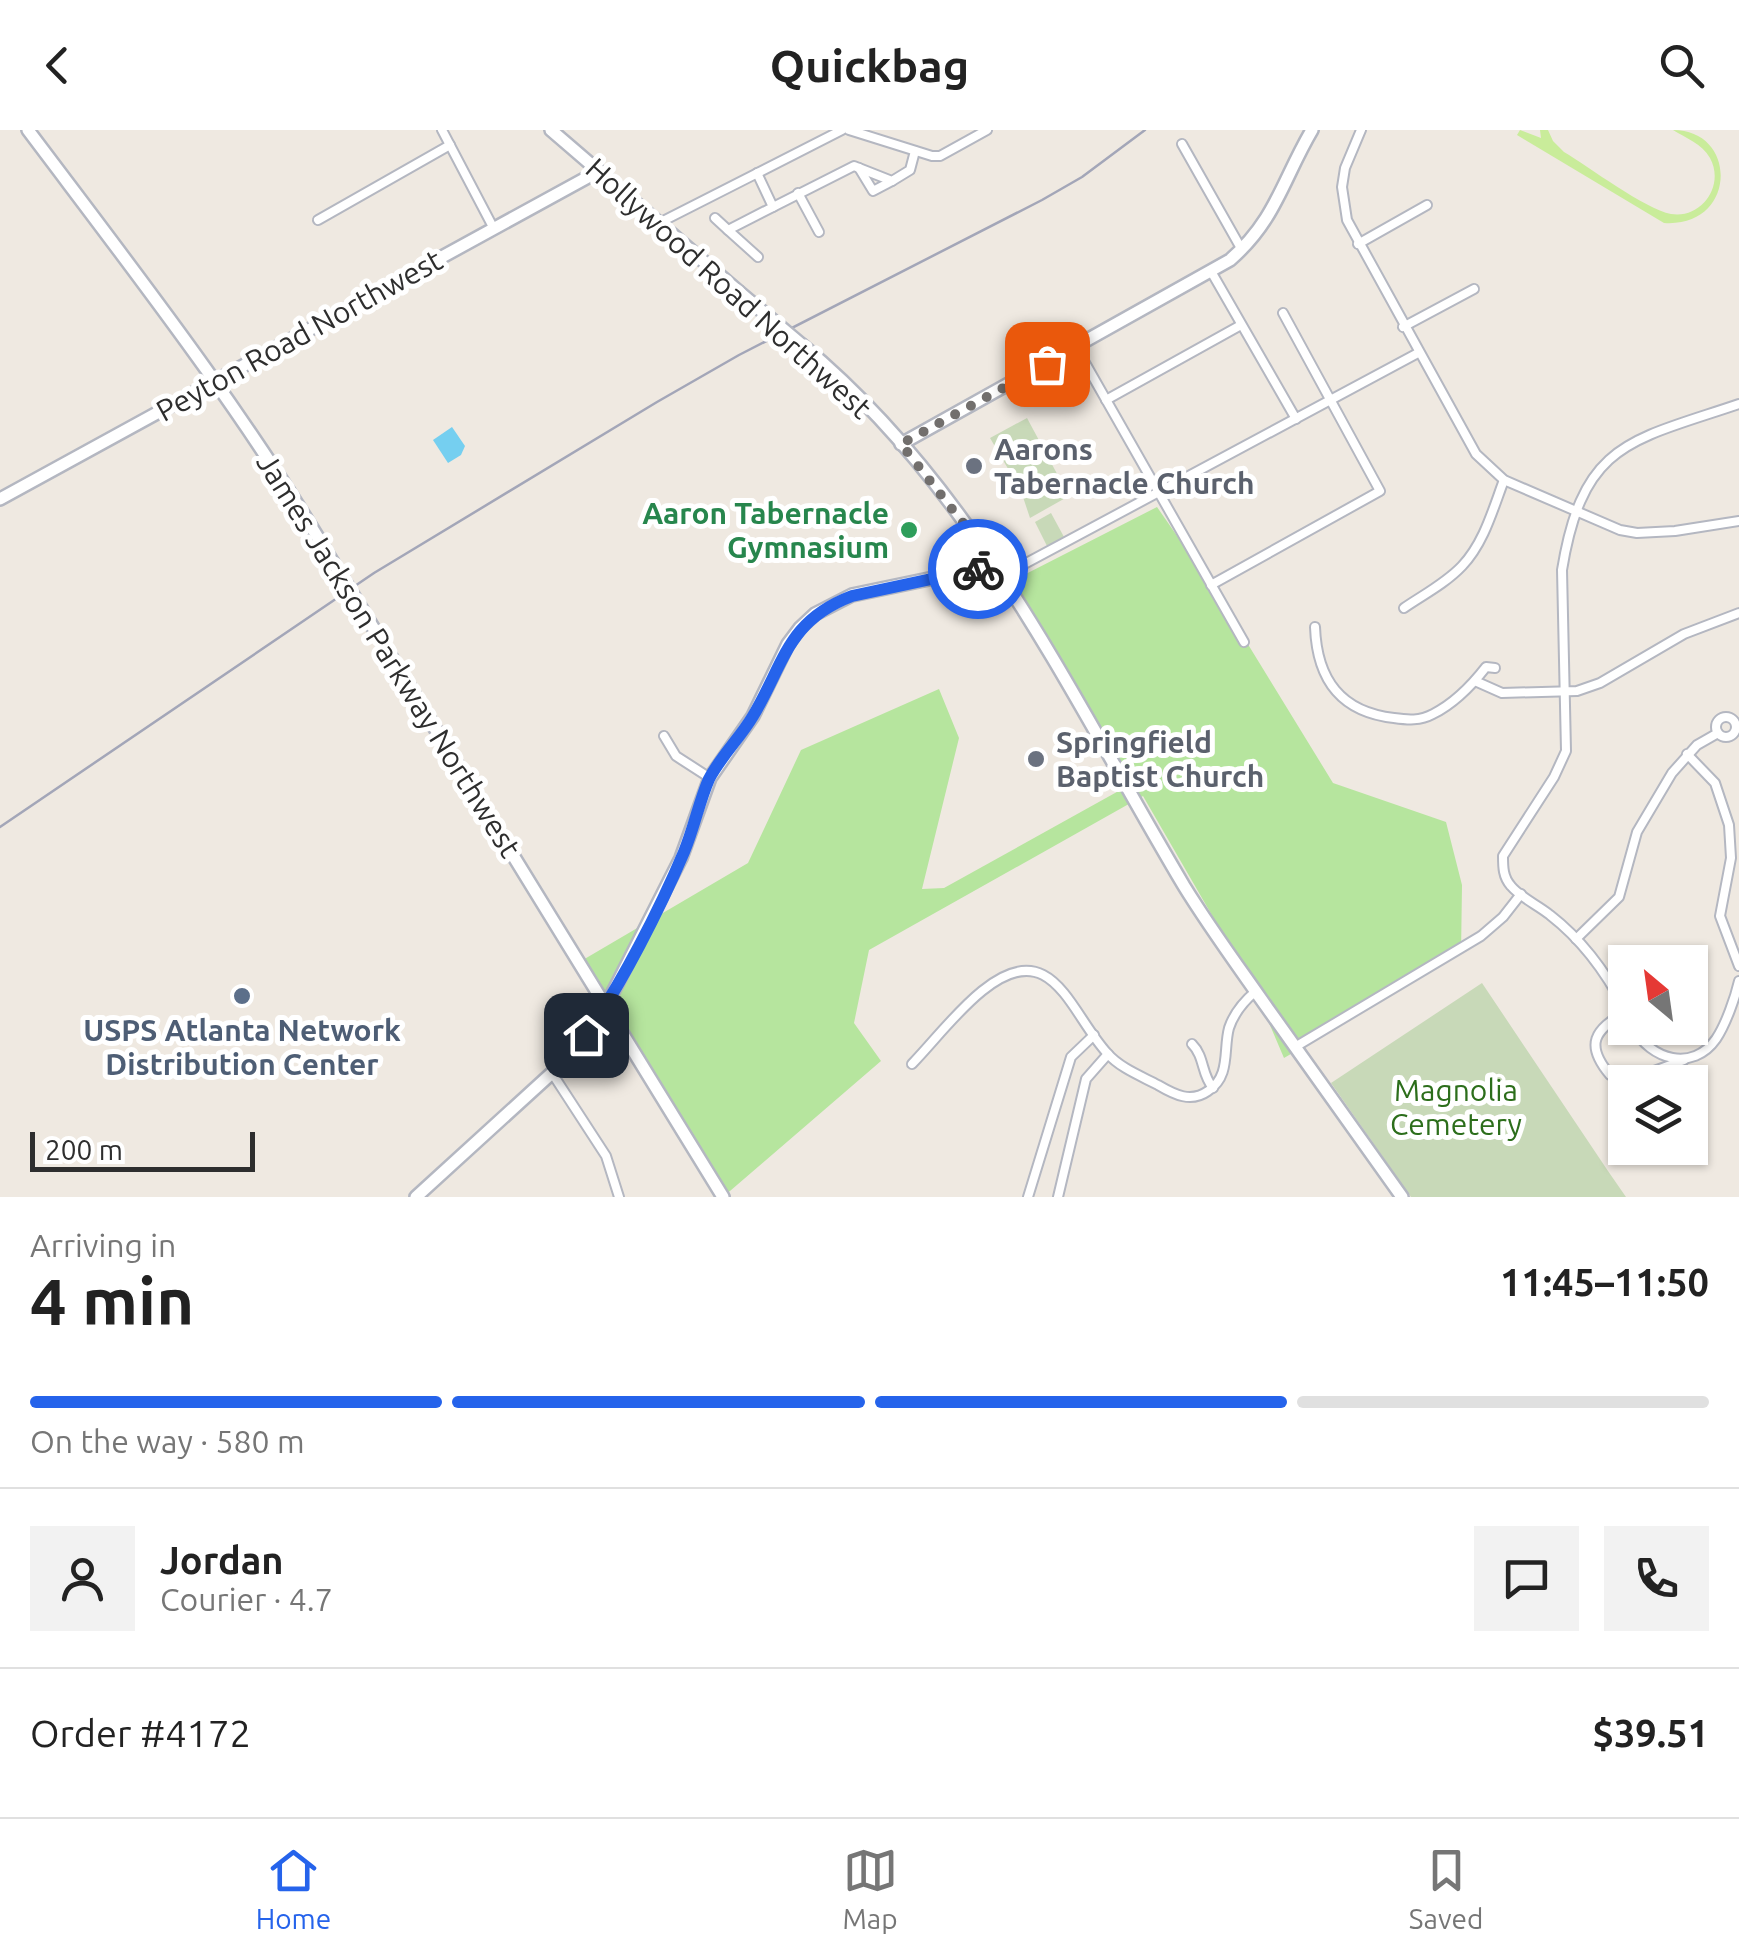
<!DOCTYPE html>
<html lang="en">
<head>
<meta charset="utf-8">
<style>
	body { margin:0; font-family:Ubuntu,sans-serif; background:#f2f2f2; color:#222; height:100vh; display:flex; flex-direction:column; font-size:38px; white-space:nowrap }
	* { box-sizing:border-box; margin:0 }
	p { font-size:32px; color:#767676 }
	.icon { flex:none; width:55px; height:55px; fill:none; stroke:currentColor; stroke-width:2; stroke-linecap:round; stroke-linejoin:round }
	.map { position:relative; height:1067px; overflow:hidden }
	.sheet { display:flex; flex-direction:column; background:#fff; flex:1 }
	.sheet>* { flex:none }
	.needle { width:65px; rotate:331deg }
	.buttons { position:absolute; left:1608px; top:815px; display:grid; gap:20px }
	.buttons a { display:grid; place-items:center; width:100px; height:100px; border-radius:0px; background:#fff; box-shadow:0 2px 8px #0004; font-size:50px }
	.scale { position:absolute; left:30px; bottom:25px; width:225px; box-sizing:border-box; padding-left:10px; border:5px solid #2e2e2e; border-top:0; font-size:28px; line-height:35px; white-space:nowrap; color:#2e2e2e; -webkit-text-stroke:8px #fff; paint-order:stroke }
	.pin { position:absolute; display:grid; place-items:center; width:85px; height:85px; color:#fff; margin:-42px; border-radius:20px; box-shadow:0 5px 15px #0006 }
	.courier { position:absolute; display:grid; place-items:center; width:100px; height:100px; margin:-50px; border:8px solid #2563eb; border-radius:50%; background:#fff; color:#222; box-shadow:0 2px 12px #0007 }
	.overview em { font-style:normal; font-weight:700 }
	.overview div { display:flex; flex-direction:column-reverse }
	.overview { display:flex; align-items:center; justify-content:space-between; height:170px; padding:0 30px }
	h1 { font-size:65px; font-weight:700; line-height:75px }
	.bar { display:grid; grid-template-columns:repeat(4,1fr); gap:15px 10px; align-content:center; height:120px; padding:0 30px }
	.bar i { height:12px; border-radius:8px; background:#e0e0e0 }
	.bar .current { background:#2563eb }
	.bar p { grid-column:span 4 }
	.line { display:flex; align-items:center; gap:25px; padding:0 30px; border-top:2px solid #e0e0e0 }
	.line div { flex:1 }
	.round { display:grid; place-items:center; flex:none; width:105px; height:105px; border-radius:0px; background:#f2f2f2 }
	header { display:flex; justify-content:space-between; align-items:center; height:130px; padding:0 30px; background:#fff; font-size:45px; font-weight:700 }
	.menu { display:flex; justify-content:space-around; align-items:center; height:140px; border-top:2px solid #e0e0e0; background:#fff; font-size:28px; color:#767676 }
	.menu a { display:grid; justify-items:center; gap:5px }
	.menu .current { color:#2563eb }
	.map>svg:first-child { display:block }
	.green { fill:#b6e59e }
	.cemetery { fill:#c8d9b8 }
	.pitch { fill:#c9ec9a }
	.water { fill:#75cff0 }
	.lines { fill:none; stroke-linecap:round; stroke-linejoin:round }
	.street-casing { stroke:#b4b7c1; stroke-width:12 }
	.secondary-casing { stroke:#b4b7c1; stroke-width:16 }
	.street { stroke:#fff; stroke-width:8 }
	.secondary { stroke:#fff; stroke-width:11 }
	.rail { stroke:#a3a6b8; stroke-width:2.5 }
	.secondary-bridge-casing { stroke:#b4b7c1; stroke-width:16; stroke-linecap:butt }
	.secondary-bridge { stroke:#fff; stroke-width:11 }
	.done { stroke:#726f6d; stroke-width:10; stroke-dasharray:0 18 }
	.route { stroke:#2563eb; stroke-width:12 }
	.worship-dot { fill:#6b7280; stroke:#fff; stroke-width:4 }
	.leisure-dot { fill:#2e9e5b; stroke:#fff; stroke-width:4 }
	.service-dot { fill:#5c6f8a; stroke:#fff; stroke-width:4 }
	.labels { text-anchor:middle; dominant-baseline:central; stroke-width:10; stroke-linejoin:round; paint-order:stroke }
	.street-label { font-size:30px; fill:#2e2e2e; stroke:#fff }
	.worship-label { font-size:30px; font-weight:bold; fill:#5b616d; stroke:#fff; text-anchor:start }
	.leisure-label { font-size:30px; font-weight:bold; fill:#27864d; stroke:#fff; text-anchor:end }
	.service-label { font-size:30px; font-weight:bold; fill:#4e5e75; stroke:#fff }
	.park-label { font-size:30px; fill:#2c6e1b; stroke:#fff }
</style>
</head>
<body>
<header><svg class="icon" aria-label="back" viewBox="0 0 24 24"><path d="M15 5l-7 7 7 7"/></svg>Quickbag<svg class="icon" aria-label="search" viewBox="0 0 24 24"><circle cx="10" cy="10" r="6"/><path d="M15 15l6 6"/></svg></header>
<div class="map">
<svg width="1739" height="1067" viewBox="0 0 1739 1067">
	<rect width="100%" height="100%" fill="#efe9e1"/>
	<polygon class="green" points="1157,377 1214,459 1333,653 1446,692 1462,755 1461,824 1284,928 1254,858 1143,666 869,820 854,893 881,931 723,1067 576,834 748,733 801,620 939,559 959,608 922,759 944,758 1124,658 1004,455"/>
	<g class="cemetery">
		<polygon points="1027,288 1069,366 1030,388 1021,361 990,308"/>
		<polygon points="1051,383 1064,407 1047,416 1035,392"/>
		<polygon points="1482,853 1608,1041 1626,1067 1411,1067 1331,953"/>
	</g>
	<path class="pitch" d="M1520 0 1541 8 1540 0H1548L1553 11 1564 22C1589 37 1645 79 1671 84 1702 89 1725 55 1710 28 1702 14 1686 8 1673 0 1739 0 1737 98 1664 93L1517 5Z"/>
	<polygon class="water" points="452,297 465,316 461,325 448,333 433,310"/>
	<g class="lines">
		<defs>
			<g id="street">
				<polyline points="442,0 494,99"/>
				<polyline points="849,0 932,26 940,26 987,0"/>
				<polyline points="1361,0 1345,38 1342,57 1347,90 1476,324 1504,350 1620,400 1637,403 1675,401 1739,391"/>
				<polyline points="1182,14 1242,120"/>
				<polyline points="859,38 873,61 892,51"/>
				<polyline points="798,63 819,102"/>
				<polyline points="773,77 854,36 892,51 910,40 915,21"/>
				<polyline points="715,88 728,100 773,77 757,43"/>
				<polyline points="318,90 450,15"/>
				<polyline points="659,93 842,0"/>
				<polyline points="728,100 758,127"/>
				<polyline points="1358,114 1427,75"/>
				<polyline points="1212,143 1296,289"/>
				<polyline points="1403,197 1474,159"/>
				<polyline points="1076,217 1244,512"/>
				<polyline points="1106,270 1241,195"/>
				<polyline points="1004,445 1418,223"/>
				<polyline points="1211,455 1380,361 1283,183"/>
				<path d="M1404 478C1423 465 1446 453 1462 436 1484 413 1493 379 1504 350"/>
				<path d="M1315 497C1317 550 1341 582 1394 588 1408 590 1420 591 1433 584 1453 574 1472 555 1486 537L1495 538"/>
				<polyline points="1475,551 1502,563 1577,561 1600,553 1684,504 1739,483"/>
				<circle cx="1726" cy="597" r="10"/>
				<polyline points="664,606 676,626 710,648"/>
				<polyline points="1687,624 1715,653 1729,695 1731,728 1720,786 1739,836"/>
				<polyline points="1576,809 1619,767 1637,702 1672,643 1697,615 1718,603"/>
				<path d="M1625 879C1607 844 1581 809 1550 785 1538 775 1521 768 1511 756 1503 747 1503 737 1503 726L1554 647 1566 621 1562 440C1583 312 1630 311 1739 274"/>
				<path d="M1625 882C1595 900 1584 914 1610 945L1630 950 1684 930"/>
				<path d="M1634 898C1650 930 1693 942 1716 909 1726 894 1735 868 1739 851"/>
				<path d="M1192 914C1205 927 1201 944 1213 958"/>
				<polyline points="1295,917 1481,806 1503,787 1521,764"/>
				<path d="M912 934C935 910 956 882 982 861 1052 804 1069 881 1107 923 1120 938 1141 946 1158 955 1175 965 1191 973 1208 961 1231 946 1223 920 1229 898 1234 883 1244 871 1256 861"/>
				<polyline points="552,943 606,1026 619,1067"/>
				<polyline points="1028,1067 1071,927 1094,905"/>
				<polyline points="1058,1067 1086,949 1108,924"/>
			</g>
			<g id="secondary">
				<path d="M28 0C134 141 242 279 332 431"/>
				<polyline points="551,0 738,161"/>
				<path d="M802 215C976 359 1071 566 1184 756 1208 795 1235 832 1261 869 1308 935 1355 1001 1402 1067"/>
				<path d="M901 314 1230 130C1276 90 1283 49 1312 0"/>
				<polyline points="0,369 599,41"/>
				<polyline points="369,491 723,1067"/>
				<polyline points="416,1067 552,943 606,876 681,728 710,648 753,586 788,514 800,498 815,484 852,465 996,435"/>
			</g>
		</defs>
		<use href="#street" class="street-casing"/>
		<use href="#secondary" class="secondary-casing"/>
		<use href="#street" class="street"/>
		<use href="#secondary" class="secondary"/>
		<polyline class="rail" points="0,697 374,443 657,272 739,225 1042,70 1082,47 1145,0"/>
		<defs>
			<g id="secondary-bridge">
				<polyline points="738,161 802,215"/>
				<polyline points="332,431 369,491"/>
			</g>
		</defs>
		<use href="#secondary-bridge" class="secondary-bridge-casing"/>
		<use href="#secondary-bridge" class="secondary-bridge"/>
	</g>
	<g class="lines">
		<polyline class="done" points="978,439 996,435 901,314 1047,234"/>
		<path class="route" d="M586 905C622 853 659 781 684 722 694 698 699 672 709 649 721 626 740 608 753 586 785 532 787 491 852 466L978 439"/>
	</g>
	<g class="worship-dot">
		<circle cx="974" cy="336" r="10"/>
		<circle cx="1036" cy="629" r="10"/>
	</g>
	<circle class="leisure-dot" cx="909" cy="400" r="10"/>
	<circle class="service-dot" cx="242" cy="866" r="10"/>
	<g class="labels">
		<g class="street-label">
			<text transform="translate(729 158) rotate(42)">Hollywood Road Northwest</text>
			<text transform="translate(299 205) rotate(-29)">Peyton Road Northwest</text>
			<text transform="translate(389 525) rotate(58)">James Jackson Parkway Northwest</text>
		</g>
		<g class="worship-label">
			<text x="994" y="319">Aarons<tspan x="994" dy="34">Tabernacle Church</tspan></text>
			<text x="1056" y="612">Springfield<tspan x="1056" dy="34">Baptist Church</tspan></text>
		</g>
		<g class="leisure-label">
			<text x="889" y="383">Aaron Tabernacle<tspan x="889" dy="34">Gymnasium</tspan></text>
		</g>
		<g class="service-label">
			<text x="242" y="900">USPS Atlanta Network<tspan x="242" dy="34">Distribution Center</tspan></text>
		</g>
		<g class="park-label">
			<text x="1456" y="960">Magnolia<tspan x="1456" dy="34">Cemetery</tspan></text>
		</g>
	</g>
</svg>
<div class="buttons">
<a><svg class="needle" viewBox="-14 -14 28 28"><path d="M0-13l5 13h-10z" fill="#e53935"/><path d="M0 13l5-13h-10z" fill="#767676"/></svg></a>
<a><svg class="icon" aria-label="layers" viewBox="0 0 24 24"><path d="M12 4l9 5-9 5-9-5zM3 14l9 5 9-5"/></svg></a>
</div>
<div class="scale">200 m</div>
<div class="pin" style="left:1047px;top:234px;background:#ea580c"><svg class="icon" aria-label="bag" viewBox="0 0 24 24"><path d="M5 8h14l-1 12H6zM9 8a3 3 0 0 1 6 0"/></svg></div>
<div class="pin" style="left:586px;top:905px;background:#1f2937"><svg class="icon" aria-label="home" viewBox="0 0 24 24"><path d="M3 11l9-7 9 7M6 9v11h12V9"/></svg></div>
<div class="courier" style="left:978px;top:439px"><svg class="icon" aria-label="bike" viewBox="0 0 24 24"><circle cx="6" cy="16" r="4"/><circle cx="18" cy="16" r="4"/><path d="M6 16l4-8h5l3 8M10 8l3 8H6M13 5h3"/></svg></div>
</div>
<section class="sheet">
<div class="overview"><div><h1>4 min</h1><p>Arriving in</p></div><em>11:45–11:50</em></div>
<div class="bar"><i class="current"></i><i class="current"></i><i class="current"></i><i></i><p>On the way · 580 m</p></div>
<div class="line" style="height:180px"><a class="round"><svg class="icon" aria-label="person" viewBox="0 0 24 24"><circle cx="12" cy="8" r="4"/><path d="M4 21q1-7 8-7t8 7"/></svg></a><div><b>Jordan</b><p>Courier · 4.7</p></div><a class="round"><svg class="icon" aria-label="chat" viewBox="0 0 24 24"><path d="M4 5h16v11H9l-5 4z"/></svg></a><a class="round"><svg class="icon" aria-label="phone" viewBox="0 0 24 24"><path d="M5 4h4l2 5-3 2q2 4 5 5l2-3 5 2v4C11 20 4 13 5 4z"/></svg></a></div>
<div class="line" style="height:130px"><div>Order #4172</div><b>$39.51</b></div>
</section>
<nav class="menu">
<a class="current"><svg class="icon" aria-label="home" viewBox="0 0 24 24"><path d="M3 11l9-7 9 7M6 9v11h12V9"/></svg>Home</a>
<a><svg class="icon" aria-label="map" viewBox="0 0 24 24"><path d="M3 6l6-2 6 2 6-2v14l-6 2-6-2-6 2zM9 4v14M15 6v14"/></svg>Map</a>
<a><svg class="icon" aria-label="saved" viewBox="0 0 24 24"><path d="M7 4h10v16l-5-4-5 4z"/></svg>Saved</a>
</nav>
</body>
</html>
